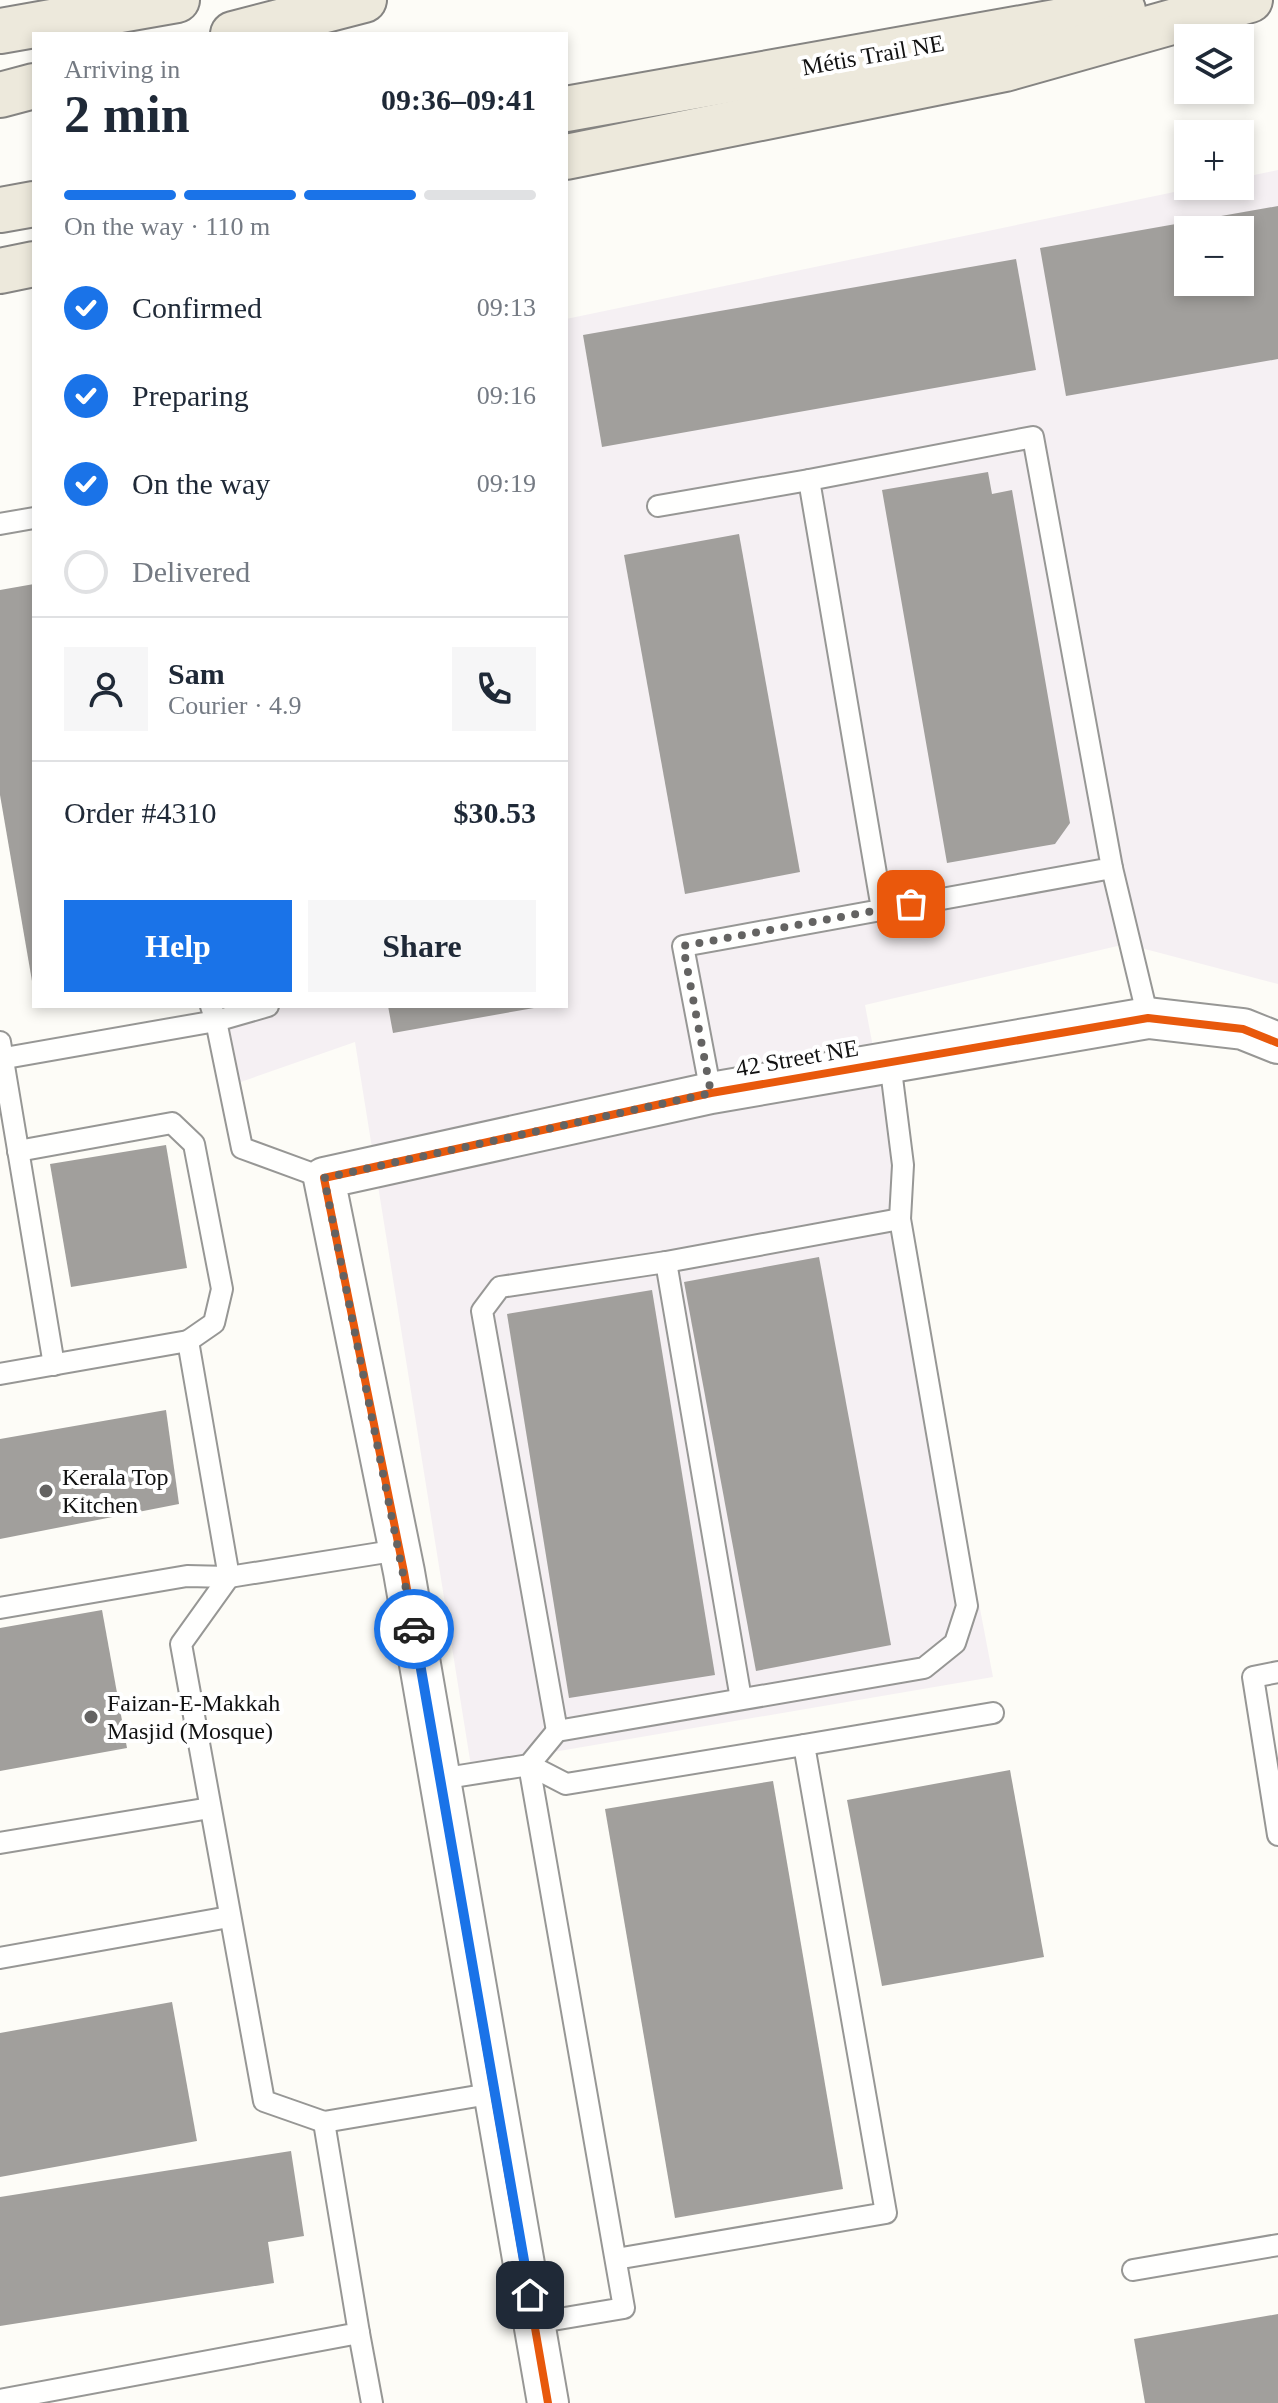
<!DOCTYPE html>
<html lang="en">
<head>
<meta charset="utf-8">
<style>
	body { margin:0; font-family:Georgia,serif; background:#f6f6f7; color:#1f2937; height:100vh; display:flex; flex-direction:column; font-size:30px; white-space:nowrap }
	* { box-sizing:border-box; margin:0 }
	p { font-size:26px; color:#747a83 }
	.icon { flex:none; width:44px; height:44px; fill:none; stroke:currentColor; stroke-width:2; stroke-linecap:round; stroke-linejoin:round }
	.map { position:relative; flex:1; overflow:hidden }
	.sheet { position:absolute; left:32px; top:32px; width:536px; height:976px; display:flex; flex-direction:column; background:#fff; border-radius:0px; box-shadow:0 4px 12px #0003 }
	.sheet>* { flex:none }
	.buttons { position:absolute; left:1174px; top:24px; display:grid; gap:16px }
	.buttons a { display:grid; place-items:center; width:80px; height:80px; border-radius:0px; background:#fff; box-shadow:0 4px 12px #0003; font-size:40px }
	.pin { position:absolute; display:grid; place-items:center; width:68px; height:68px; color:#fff; margin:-34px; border-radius:16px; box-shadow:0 4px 12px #0006 }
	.courier { position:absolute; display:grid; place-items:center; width:80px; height:80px; margin:-40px; border:6px solid #1a73e8; border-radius:50%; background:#fff; color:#222; box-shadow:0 2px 10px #0007 }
	.headline em { font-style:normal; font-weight:600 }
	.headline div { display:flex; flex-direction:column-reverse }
	.headline { display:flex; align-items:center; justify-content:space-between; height:136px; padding:0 32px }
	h1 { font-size:52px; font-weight:600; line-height:60px }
	.bar { display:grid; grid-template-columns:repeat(4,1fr); gap:12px 8px; align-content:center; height:96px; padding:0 32px }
	.bar i { height:10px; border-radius:6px; background:#e0e1e3 }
	.bar .selected { background:#1a73e8 }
	.bar p { grid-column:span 4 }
	.line { display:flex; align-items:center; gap:20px; padding:0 32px; border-top:2px solid #e0e1e3 }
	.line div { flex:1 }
	.round { display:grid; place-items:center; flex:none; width:84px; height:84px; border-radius:0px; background:#f6f6f7 }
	ol { padding:0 32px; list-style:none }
	li { display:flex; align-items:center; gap:24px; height:88px }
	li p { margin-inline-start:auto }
	li .icon { padding:8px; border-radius:50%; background:#1a73e8; color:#fff; stroke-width:4 }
	li:last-child { color:#747a83 }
	li i { width:44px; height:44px; border:4px solid #e0e1e3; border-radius:50% }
	.cta { display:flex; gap:16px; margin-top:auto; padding:16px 32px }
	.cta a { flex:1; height:92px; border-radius:0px; background:#1a73e8; color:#fff; font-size:32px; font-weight:600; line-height:92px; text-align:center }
	.cta a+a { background:#f6f6f7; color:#1f2937 }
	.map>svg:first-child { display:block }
	.industrial { fill:#f5f0f3; fill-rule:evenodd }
	.building { fill:#a19f9c; fill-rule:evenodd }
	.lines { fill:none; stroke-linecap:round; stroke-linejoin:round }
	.service-casing { stroke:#979795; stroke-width:24 }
	.minor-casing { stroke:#979795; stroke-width:44 }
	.primary-casing { stroke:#858482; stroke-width:48 }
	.service { stroke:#fffffe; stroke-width:20 }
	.minor { stroke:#fffffe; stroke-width:40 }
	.primary { stroke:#ede9dc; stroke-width:44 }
	.cycleway-casing { stroke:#fff; stroke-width:13 }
	.cycleway { stroke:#e8590c; stroke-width:8 }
	.done { stroke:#646362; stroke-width:8; stroke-dasharray:0 14.4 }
	.route { stroke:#1a73e8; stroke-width:10 }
	.poi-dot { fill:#646362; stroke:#fff; stroke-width:3 }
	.labels { text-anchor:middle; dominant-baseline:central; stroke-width:8; stroke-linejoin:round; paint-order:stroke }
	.street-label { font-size:24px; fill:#111; stroke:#fff }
	.poi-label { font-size:24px; fill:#111; stroke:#fff; text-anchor:start }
</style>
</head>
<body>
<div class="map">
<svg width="1278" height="2403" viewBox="0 0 1278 2403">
	<rect width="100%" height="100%" fill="#fdfcf7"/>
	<path class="industrial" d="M1278 170V984L1126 944 865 1005 993 1677 471 1766 355 1042 235 1084 221 1006H566V319L1203 186H1240V178ZM1188 230H1240V282H1188Z"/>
	<g class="building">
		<path d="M1278 206V359L1066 396 1040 248ZM1188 230H1240V282H1188Z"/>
		<polygon points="1016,259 1036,370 602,447 583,335"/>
		<polygon points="988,472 992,494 1012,490 1070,823 1055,844 947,863 882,490"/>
		<polygon points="739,534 800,872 685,894 624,555"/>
		<polygon points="34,584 34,981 32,981 0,795 0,590"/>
		<polygon points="388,1006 533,1006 534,1008 393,1033"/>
		<polygon points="166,1145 187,1268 71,1287 50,1164"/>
		<polygon points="819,1257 891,1645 756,1671 684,1282"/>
		<polygon points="652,1290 715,1675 569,1698 507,1314"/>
		<polygon points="166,1410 179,1504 0,1539 0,1439"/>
		<polygon points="102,1610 127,1748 0,1771 0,1628"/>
		<polygon points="1010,1770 1044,1957 882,1986 847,1800"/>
		<polygon points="773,1781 843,2189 675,2218 605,1809"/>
		<polygon points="172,2002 197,2141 0,2177 0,2033"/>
		<polygon points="291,2151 304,2236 268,2242 274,2283 0,2326 0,2197"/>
		<polygon points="1278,2314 1278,2403 1145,2403 1134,2339"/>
	</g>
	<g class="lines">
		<defs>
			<g id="service">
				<polyline points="658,506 809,480"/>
				<polyline points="0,524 34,518"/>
				<polyline points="1112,868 1148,1018"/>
				<polyline points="268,1006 216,1021 242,1148 324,1178"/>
				<polyline points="0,1042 54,1365"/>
				<polyline points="0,1059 216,1021 211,1006"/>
				<polyline points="711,1093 683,946 1112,868 1033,437 809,480 882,909"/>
				<polyline points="18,1151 172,1123 194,1144 222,1289 214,1323 188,1341"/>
				<polyline points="666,1262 741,1699"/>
				<polyline points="0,1374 188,1341 229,1577 181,1644 264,2101 324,2122 495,2093"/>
				<polyline points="0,1608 187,1576 229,1577 399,1550"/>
				<polyline points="1278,1672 1253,1677 1278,1835"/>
				<polyline points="557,1731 482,1311 500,1287 666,1262 900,1219"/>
				<polyline points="529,1765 624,2308 535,2323"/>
				<polyline points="529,1765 566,1784 804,1745"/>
				<polyline points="440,1779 529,1765 557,1731 924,1668 955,1643 967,1606 900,1219 903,1165 890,1062"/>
				<polyline points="0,1843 210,1808"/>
				<polyline points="0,1958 229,1917"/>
				<polyline points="616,2259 886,2213 804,1745 993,1713"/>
				<polyline points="1133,2270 1278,2245"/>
				<polyline points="359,2333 372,2403"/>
				<polyline points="0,2400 359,2333 324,2122"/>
			</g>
			<polyline id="minor" points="548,2403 404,1572 324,1178 711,1093 1148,1018 1243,1029 1278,1043"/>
			<g id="primary">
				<polyline points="0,31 177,0"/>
				<polyline points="233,34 364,0"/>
				<polyline points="0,95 34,86"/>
				<polyline points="566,109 1123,10"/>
				<polyline points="566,157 1005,69 1250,0"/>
				<polyline points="0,210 34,204"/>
				<polyline points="0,271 34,264"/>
			</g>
		</defs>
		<use href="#service" class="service-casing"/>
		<use href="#minor" class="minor-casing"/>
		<use href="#primary" class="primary-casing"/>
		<use href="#service" class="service"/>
		<use href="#minor" class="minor"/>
		<use href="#primary" class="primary"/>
		<defs>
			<polyline id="cycleway" points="548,2403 404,1572 324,1178 711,1093 1148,1018 1243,1029 1278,1043"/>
		</defs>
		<use href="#cycleway" class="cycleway-casing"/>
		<use href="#cycleway" class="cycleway"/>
	</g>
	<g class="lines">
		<polyline class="done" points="414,1629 324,1178 711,1093 683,946 911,904"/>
		<polyline class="route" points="414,1629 530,2295"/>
	</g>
	<g class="poi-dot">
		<circle cx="46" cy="1491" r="8"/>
		<circle cx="91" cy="1717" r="8"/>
	</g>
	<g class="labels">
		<g class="street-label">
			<text transform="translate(873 55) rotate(-10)">Métis Trail NE</text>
			<text transform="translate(797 1058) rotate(-10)">42 Street NE</text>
		</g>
		<g class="poi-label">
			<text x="62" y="1477">Kerala Top<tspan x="62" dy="28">Kitchen</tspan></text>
			<text x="107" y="1703">Faizan-E-Makkah<tspan x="107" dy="28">Masjid (Mosque)</tspan></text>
		</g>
	</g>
</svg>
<div class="buttons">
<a><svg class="icon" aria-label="layers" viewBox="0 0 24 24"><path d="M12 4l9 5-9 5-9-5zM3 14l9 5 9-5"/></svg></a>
<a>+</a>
<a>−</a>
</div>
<div class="pin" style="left:911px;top:904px;background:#ea580c"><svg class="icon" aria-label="bag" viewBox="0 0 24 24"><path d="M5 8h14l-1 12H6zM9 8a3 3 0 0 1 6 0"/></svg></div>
<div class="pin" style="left:530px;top:2295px;background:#1f2937"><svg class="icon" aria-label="home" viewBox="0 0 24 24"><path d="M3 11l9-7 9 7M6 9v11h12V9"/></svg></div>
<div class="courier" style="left:414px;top:1629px"><svg class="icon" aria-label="car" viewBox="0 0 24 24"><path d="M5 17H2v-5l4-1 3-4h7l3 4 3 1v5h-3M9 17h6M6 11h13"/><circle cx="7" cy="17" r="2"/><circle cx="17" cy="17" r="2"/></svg></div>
<section class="sheet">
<div class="headline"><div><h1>2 min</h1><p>Arriving in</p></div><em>09:36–09:41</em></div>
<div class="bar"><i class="selected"></i><i class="selected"></i><i class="selected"></i><i></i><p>On the way · 110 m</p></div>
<ol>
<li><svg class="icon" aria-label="check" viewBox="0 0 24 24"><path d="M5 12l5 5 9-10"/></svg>Confirmed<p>09:13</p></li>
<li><svg class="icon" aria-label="check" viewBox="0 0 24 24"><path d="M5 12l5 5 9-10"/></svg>Preparing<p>09:16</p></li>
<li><svg class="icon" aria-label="check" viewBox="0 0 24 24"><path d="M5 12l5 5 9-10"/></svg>On the way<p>09:19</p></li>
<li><i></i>Delivered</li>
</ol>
<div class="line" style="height:144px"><a class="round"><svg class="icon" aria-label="person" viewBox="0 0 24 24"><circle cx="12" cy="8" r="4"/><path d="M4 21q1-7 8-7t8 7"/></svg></a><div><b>Sam</b><p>Courier · 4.9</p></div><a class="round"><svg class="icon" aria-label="phone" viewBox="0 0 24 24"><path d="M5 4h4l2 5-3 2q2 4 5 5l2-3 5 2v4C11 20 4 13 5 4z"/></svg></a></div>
<div class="line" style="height:104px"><div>Order #4310</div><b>$30.53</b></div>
<div class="cta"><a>Help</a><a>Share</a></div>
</section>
</div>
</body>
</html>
